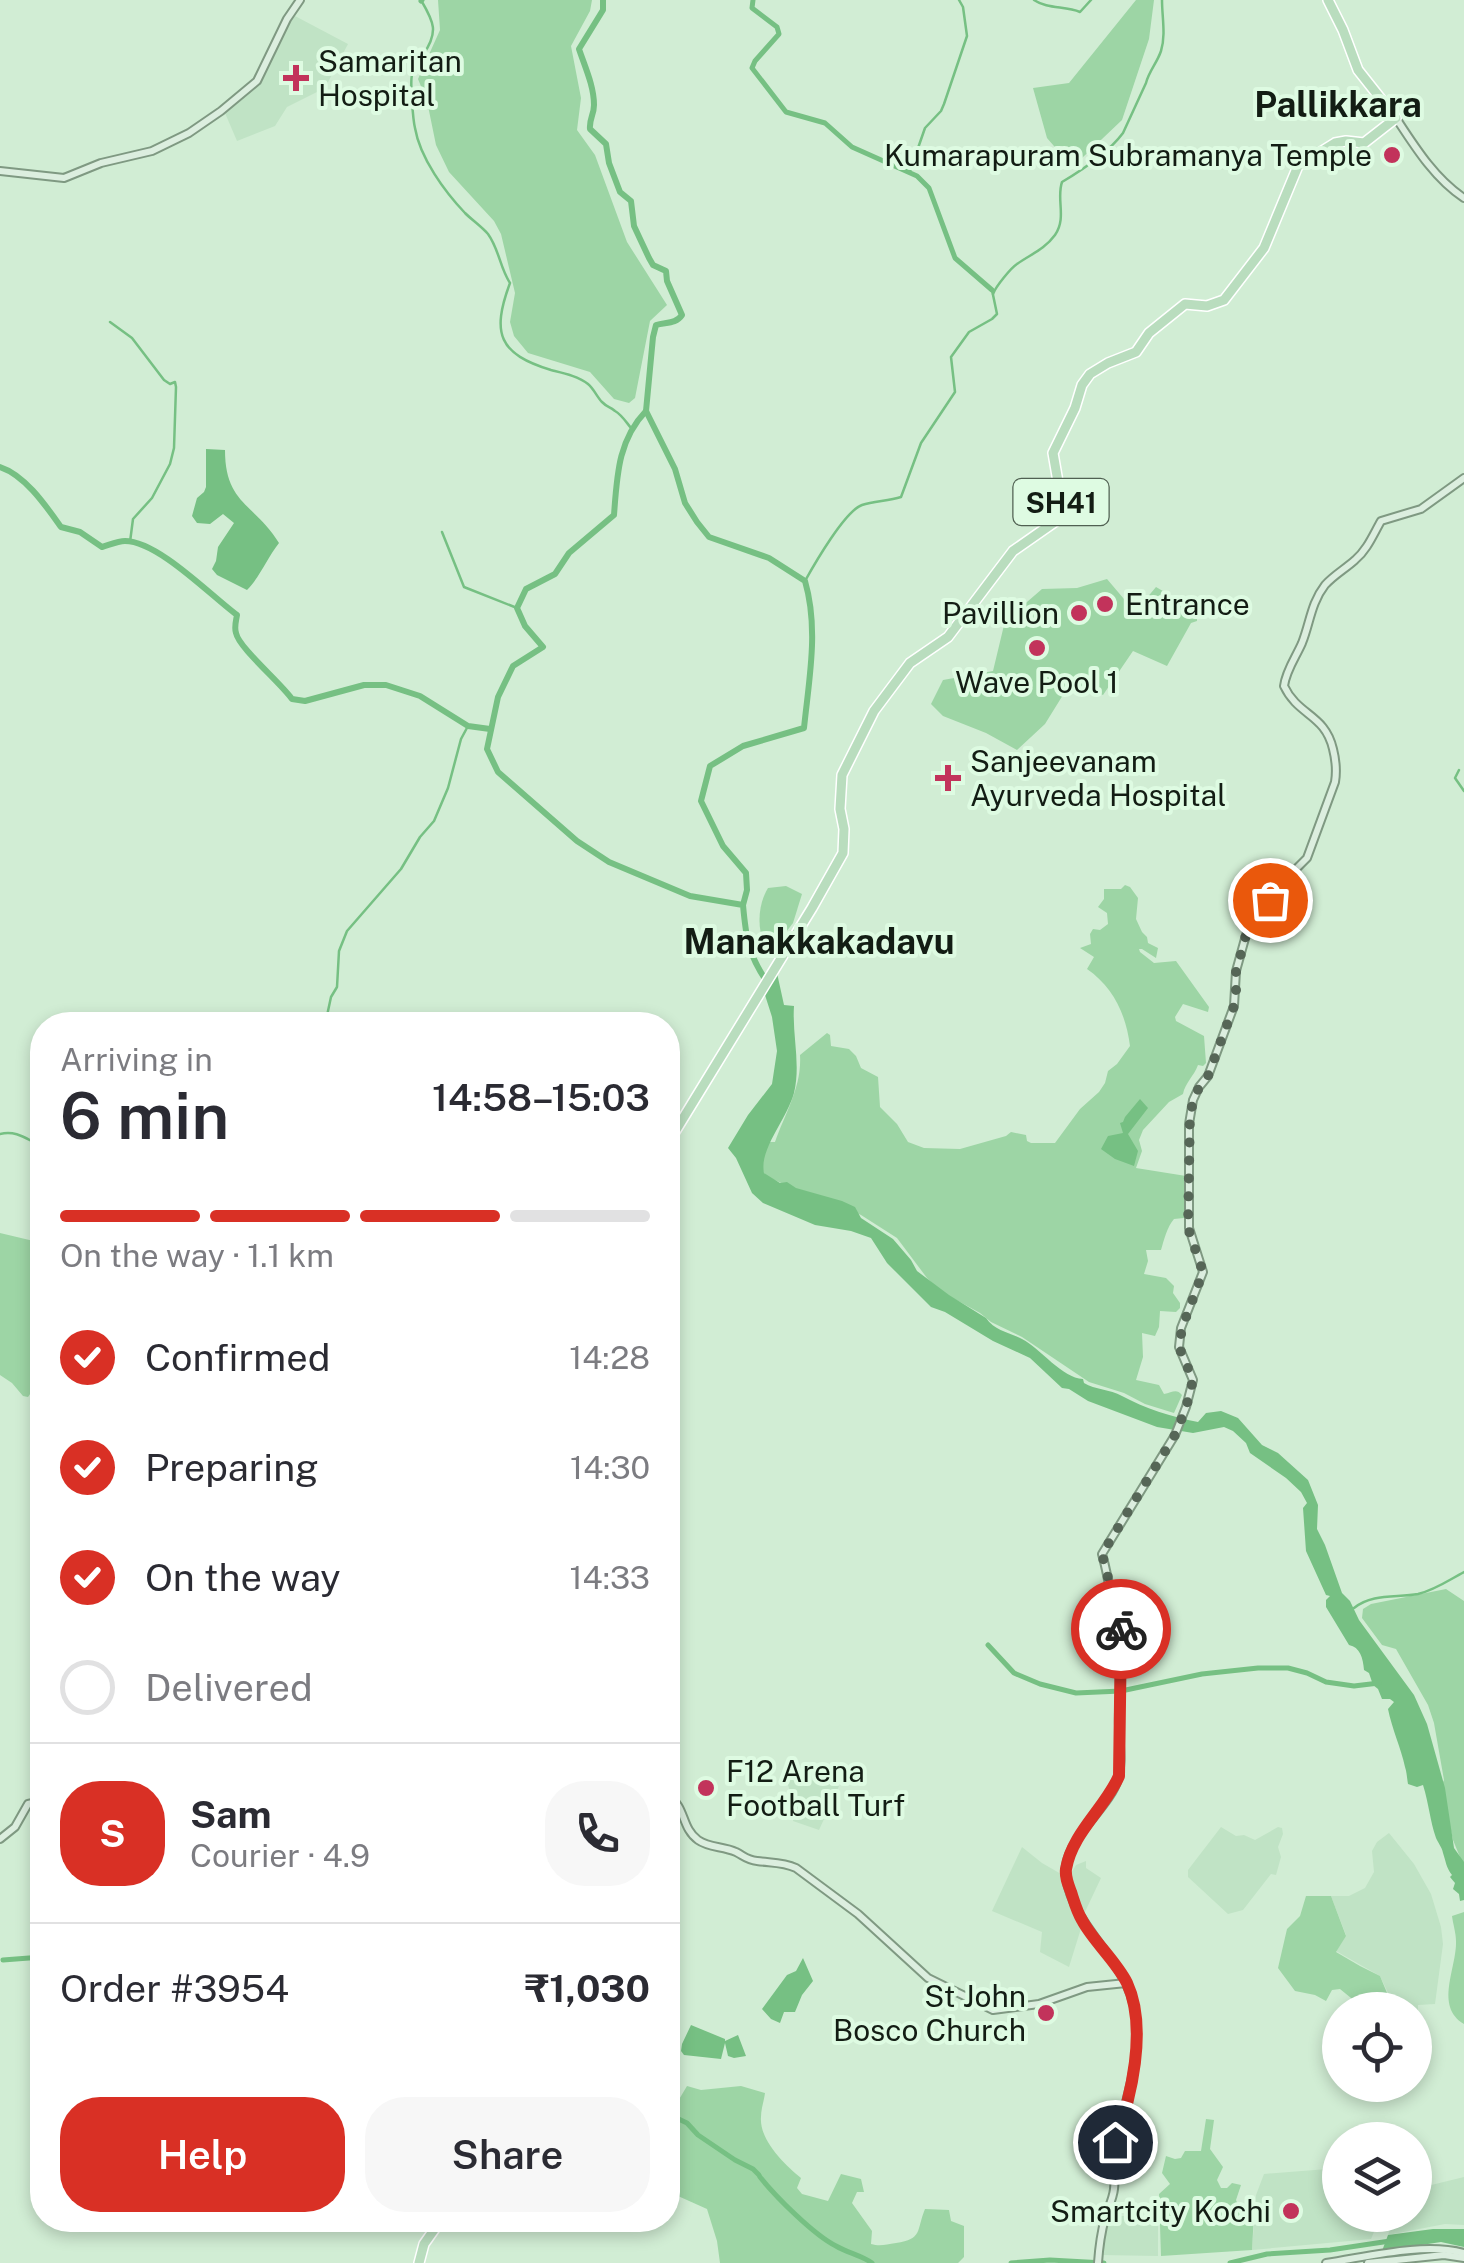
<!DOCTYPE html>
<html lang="en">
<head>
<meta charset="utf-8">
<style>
	body { margin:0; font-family:"Public Sans",sans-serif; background:#f7f7f7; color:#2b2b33; height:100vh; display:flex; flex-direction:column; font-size:38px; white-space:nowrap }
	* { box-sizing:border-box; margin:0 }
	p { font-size:32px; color:#7c7c81 }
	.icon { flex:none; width:55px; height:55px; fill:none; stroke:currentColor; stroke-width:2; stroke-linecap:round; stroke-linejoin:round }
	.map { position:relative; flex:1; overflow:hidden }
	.details { position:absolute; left:30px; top:1012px; width:650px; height:1220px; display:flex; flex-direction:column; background:#fff; border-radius:40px; box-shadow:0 5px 15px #0003 }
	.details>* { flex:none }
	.tools { position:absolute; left:1322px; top:1992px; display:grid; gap:20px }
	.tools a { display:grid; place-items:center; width:110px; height:110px; border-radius:50%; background:#fff; box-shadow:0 5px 15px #0003; font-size:50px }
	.pin { position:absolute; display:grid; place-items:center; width:85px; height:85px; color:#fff; margin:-42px; border:5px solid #fff; border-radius:50%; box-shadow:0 2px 10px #0007 }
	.courier { position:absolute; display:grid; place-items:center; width:100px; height:100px; margin:-50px; border:8px solid #d93025; border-radius:50%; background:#fff; color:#222; box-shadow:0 2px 12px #0007 }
	.overview em { font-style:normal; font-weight:600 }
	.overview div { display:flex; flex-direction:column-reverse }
	.overview { display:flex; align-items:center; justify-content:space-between; height:170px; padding:0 30px }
	h1 { font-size:65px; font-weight:600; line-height:75px }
	.bar { display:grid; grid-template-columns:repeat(4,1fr); gap:15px 10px; align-content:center; height:120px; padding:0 30px }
	.bar i { height:12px; border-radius:8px; background:#e1e1e2 }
	.bar .selected { background:#d93025 }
	.bar p { grid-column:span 4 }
	.line { display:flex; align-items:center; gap:25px; padding:0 30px; border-top:2px solid #e1e1e2 }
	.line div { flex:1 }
	.round { display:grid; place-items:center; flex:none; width:105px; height:105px; border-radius:40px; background:#f7f7f7 }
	ol { padding:0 30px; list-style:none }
	li { display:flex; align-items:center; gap:30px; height:110px }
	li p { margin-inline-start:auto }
	li .icon { padding:10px; border-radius:50%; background:#d93025; color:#fff; stroke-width:4 }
	li:last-child { color:#7c7c81 }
	li i { width:55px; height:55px; border:5px solid #e1e1e2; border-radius:50% }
	.action { display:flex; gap:20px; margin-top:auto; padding:20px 30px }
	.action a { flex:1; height:115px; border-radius:40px; background:#d93025; color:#fff; font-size:40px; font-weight:600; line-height:115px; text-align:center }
	.action a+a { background:#f7f7f7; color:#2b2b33 }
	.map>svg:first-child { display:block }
	.built { fill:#c0e3c5 }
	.green { fill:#9dd5a5 }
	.water { fill:#76c083 }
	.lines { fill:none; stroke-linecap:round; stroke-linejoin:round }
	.stream { stroke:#76c083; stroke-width:2.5 }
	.canal { stroke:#76c083; stroke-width:5 }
	.river { stroke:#76c083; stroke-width:6 }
	.secondary-casing { stroke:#7f9982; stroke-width:10 }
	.primary-casing { stroke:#fff; stroke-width:12 }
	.secondary { stroke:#dceedf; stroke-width:6 }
	.primary { stroke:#b9ddbe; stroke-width:9 }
	.done { stroke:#566657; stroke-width:10; stroke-dasharray:0 18 }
	.route { stroke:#d93025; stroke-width:12 }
	.poi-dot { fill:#c2335b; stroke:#defbe2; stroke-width:4 }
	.labels { text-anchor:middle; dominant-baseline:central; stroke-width:8; stroke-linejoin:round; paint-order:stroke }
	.shield { fill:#defbe2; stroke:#506052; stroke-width:2.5 }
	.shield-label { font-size:28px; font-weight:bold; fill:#131d14 }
	.poi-label { font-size:30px; fill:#131d14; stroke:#defbe2; text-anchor:start }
	.quarter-label { font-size:35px; font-weight:bold; fill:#131d14; stroke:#defbe2 }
</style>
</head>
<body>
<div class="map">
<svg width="1464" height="2263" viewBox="0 0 1464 2263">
	<rect width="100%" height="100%" fill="#d1edd4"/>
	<g class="built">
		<polygon points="295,16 348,44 327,84 319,91 287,107 275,126 237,141 225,113 253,90 266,72 284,30"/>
		<polygon points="792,1776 839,1786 819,1830 793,1821 795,1806 787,1782 788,1778"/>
		<polygon points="1221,1827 1236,1836 1244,1835 1255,1840 1278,1827 1282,1828 1283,1834 1278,1847 1281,1857 1276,1875 1271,1874 1243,1910 1228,1914 1188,1877 1188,1870"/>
		<polygon points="1389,1833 1414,1864 1431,1894 1441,1927 1443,1944 1435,2004 1418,2005 1418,2017 1415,2018 1415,2010 1397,2010 1397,1999 1389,1995 1380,1976 1336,1951 1346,1935 1331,1896 1349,1896 1365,1888 1374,1872 1372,1851 1377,1842"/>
		<polygon points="1022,1847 1042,1863 1068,1878 1076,1865 1086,1861 1086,1868 1101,1878 1084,1914 1081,1913 1083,1922 1069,1967 1040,1952 1042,1932 992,1911"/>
		<polygon points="1340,2168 1340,2215 1381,2215 1371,2239 1252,2250 1256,2195 1264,2174"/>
		<polygon points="1464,2177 1464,2225 1445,2224 1388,2235 1395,2215 1415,2215 1415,2189"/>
		<polygon points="1109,2216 1158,2216 1158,2256 1101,2255 1104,2229"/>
	</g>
	<g class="green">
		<polygon points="438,0 592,0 590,11 571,46 581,98 577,130 595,155 627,242 667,305 650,321 635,398 629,403 614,399 590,372 528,353 514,336 510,322 515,293 501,234 494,221 449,172 436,145 427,101 418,79 440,30"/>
		<polygon points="1136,0 1154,0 1149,39 1122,120 1082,158 1060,153 1047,138 1033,88 1069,83"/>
		<polygon points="1107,579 1135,612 1156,587 1197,611 1197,621 1191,623 1167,666 1133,651 1103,695 1071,682 1045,724 1017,750 986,733 943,716 931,704 943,680 993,671 1005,621 1042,589 1077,588"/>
		<path d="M1125 885 1130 887 1138 898 1136 919 1142 932 1147 937 1148 943 1158 948 1156 958 1142 949H1139L1140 952 1154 963 1176 961 1209 1007 1208 1012 1183 1004 1175 1017 1176 1021 1204 1036 1206 1063 1203 1066 1198 1065C1194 1076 1185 1083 1183 1094L1169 1102 1143 1130 1139 1140 1142 1151 1136 1168 1186 1176 1188 1214 1184 1218 1174 1219C1167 1227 1164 1240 1161 1250H1146L1148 1261 1144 1274 1166 1278 1174 1286 1173 1293 1180 1303V1308L1176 1312 1160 1311 1159 1327 1155 1336 1142 1333 1143 1357 1136 1380 1159 1385 1164 1394C1172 1393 1176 1388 1182 1395L1174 1413 1145 1404 1124 1393 1089 1382 1022 1337 991 1322 980 1313 940 1291 927 1278 897 1238 861 1215 818 1195 790 1187 768 1177 764 1173 760 1163 768 1142H775C785 1113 802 1087 800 1055L827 1033 830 1035 831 1046 849 1049 856 1056 861 1068 878 1077 880 1107 897 1124 908 1142 924 1148 960 1149 1006 1136 1011 1132 1026 1135 1027 1141 1031 1143H1055L1080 1109 1099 1092 1105 1083 1108 1071 1117 1064 1130 1046C1126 1014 1113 987 1087 969L1094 957 1080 948 1091 944 1090 934 1093 929 1100 930 1108 924 1107 913 1098 907 1104 899V889H1121Z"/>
		<path d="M786 886 802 894 793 923 769 954C757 935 756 908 768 888Z"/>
		<polygon points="0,1233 42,1243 42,1337 37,1384 28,1397 23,1396 12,1383 0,1375"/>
		<polygon points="1446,1589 1464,1601 1464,1867 1453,1840 1441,1786 1444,1780 1434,1723 1428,1705 1396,1649 1382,1645 1362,1618 1363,1609 1371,1604"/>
		<polygon points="1306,1896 1331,1896 1346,1936 1336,1952 1360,1966 1380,1976 1394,2010 1355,2010 1356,2002 1340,1989 1332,1990 1326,2001 1315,1995 1295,1991 1278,1968 1287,1929 1300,1916"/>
		<path d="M1464 1912V2024C1434 2006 1457 1968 1456 1941 1456 1933 1453 1924 1452 1916Z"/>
		<path d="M687 2086 701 2090 741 2086 765 2093C764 2101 761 2109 761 2117 759 2140 785 2165 801 2178L797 2188 802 2194 828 2201 841 2174 861 2179 864 2192H857L852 2203 872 2231 871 2244C881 2247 886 2244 896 2243 923 2239 916 2231 925 2209L949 2210 951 2221 964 2226V2257L958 2263H720L717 2241 707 2209 678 2196 668 2186V2118Z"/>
		<polygon points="1206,2119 1214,2120 1210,2149 1223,2167 1217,2180 1221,2188 1227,2188 1232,2183 1241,2185 1236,2200 1240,2210 1254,2213 1252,2250 1161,2256 1159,2194 1170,2184 1162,2173 1166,2156 1175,2159 1181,2158 1185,2151 1201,2151"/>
	</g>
	<g class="water">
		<path d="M206 449 225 450C225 504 254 503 279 543 267 558 260 577 247 590L217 575 212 569 216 561 218 547 234 523 223 514 210 524 197 523 192 516 197 498 204 492 206 487Z"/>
		<path d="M777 973 784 1005 794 1006C792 1035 801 1064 794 1093 787 1119 759 1149 764 1173L780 1183 787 1182 796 1188 842 1201 855 1207 861 1218 893 1239 911 1260 917 1271 949 1295 986 1318C995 1331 1009 1332 1022 1339 1041 1349 1062 1378 1083 1379L1084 1383C1095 1390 1110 1389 1122 1396 1144 1408 1172 1417 1198 1422L1206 1413 1221 1411 1238 1418 1262 1445 1278 1453 1308 1480 1318 1505 1317 1529 1325 1545 1342 1593 1350 1601 1359 1620 1414 1695 1427 1724 1445 1788 1454 1848 1464 1862V1900L1460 1901 1459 1894 1453 1889 1455 1883 1450 1877 1452 1875C1446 1867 1446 1862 1443 1853 1442 1847 1438 1843 1436 1838 1430 1821 1429 1804 1423 1785L1417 1787 1408 1784C1407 1779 1407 1773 1405 1767 1401 1748 1392 1729 1388 1709L1394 1702 1390 1699H1382L1378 1689 1373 1685 1369 1673 1364 1670C1363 1658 1360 1647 1349 1645L1326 1607V1600L1330 1596 1326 1595 1306 1551 1303 1508 1307 1503 1301 1492 1286 1478 1250 1453 1246 1443 1233 1431 1224 1427 1193 1433 1157 1427 1088 1401 1069 1389 1062 1388 1030 1358 993 1341 945 1312 931 1307 887 1263 871 1238 851 1231 815 1225 763 1203 752 1193 736 1158 728 1148 748 1115 772 1084 777 1051 772 1017 765 995Z"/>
		<polygon points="1140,1099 1148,1108 1128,1134 1138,1151 1134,1166 1115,1159 1101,1149 1108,1136 1123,1133 1120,1123 1123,1122 1125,1117"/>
		<polygon points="803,1958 813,1981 802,1995 795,2012 784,2012 780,2023 771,2019 762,2009 787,1975 796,1971"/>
		<polygon points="691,2025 725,2039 725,2041 738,2035 746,2056 734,2058 728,2056 725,2043 721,2059 684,2055 681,2051 682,2044"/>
		<polygon points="1433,2229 1464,2229 1464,2247 1441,2242 1382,2251 1388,2235"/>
	</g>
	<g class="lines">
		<g class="stream">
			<path d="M421 0C434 22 439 32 423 55 418 62 414 67 412 75 410 82 413 120 415 128 420 158 445 192 465 213 472 220 481 226 488 234 499 249 500 268 510 283 491 334 499 354 551 370 563 373 578 376 588 384 594 389 597 397 602 402 608 408 609 406 615 411 622 415 626 422 631 428"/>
			<path d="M1034 0C1047 9 1065 6 1080 12L1091 0"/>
			<polyline points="910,171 925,128 941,111 944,104 967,36 963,7 959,0"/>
			<path d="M993 294C996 286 1011 268 1017 264 1031 254 1044 250 1055 235 1067 218 1056 199 1062 182 1084 169 1108 153 1123 133L1146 83C1149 71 1157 63 1161 51 1166 35 1162 17 1162 0"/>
			<polyline points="110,322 132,338 164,380 170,384 175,382 176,387 174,448 170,464 152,498 133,519 130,542"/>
			<polyline points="442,532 464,587 517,608"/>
			<path d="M805 581C815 563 845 511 862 505 874 501 888 501 901 497L921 443 955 392 951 357 969 332 992 319 997 314 992 290"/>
			<polyline points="1459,770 1455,778 1464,791"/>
			<polyline points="325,1025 331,997 337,987 339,951 347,931 401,869 420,837 434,821 448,788 461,739 468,726"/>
			<path d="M0 1134C18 1130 27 1140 42 1146"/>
			<path d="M1354 1608C1372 1593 1397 1598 1418 1594 1435 1590 1449 1580 1464 1572"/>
		</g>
		<g class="canal">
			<polyline points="753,0 752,8 777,27 779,34 755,61 752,68 786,112 825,123 852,147 917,176 929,188 955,258 992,290"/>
			<polyline points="421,1 422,0"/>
			<polyline points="988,1645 1014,1673 1040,1684 1076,1693 1121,1691 1202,1674 1258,1668 1288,1668 1307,1673 1326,1682 1354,1686 1379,1683"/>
			<polyline points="3,1960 42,1957"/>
			<polyline points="668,2114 687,2123 698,2135 735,2160 753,2169 759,2175"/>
			<path d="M760 2177C776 2197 814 2235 836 2246 848 2253 861 2255 872 2263"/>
			<polyline points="1011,2263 1050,2260 1104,2263"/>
			<polyline points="1230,2263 1267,2254 1330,2250 1390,2241"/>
		</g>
		<g class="river">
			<path d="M603 0V10L579 49C585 67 594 86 594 105 594 115 589 119 590 129L606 144 609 163 620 192 631 201 634 226 649 258 653 265 666 271 667 281 682 315C676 324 666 322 656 325L653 337 646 411 675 469 685 503 697 522 709 537 769 558 805 581C819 629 809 679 804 728L743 746 710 766 701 801 723 846 746 873 747 890 743 905"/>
			<path d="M646 411C618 440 617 476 614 515L569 553 555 574 526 589 517 608 525 626 543 647 513 666 498 697 487 749 498 772 577 841 609 862 690 896 743 905C746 938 748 954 767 982"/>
			<path d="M0 467C25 475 46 506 61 527L80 532 102 547C109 545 118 541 125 541 158 541 211 596 237 615 236 621 234 627 236 633 239 648 280 682 292 699L305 701 364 685H386L420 696 468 726 490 729"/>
		</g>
		<defs>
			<g id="secondary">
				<path d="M1396 118C1415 147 1435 179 1464 198"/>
				<polyline points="0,171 64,178 101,163 152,151 189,133 221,111 257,81 287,19 300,0"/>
				<path d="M668 1796C686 1806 681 1828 698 1840 709 1848 723 1846 736 1852 744 1856 747 1860 757 1861 771 1863 783 1862 796 1868L858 1914 928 1978 993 2010 1039 2004 1087 1987 1126 1983"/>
				<polyline points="0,1839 15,1827 28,1804 42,1801"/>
				<path d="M1098 2263C1099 2248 1101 2233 1105 2218 1108 2208 1113 2199 1114 2189 1116 2174 1111 2159 1115 2144 1126 2099 1145 2050 1133 2003 1121 1956 1073 1926 1066 1877 1060 1842 1109 1810 1118 1779 1123 1762 1119 1743 1119 1726 1118 1698 1123 1670 1122 1642 1122 1629 1117 1618 1114 1606 1109 1588 1107 1571 1102 1554L1175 1435 1186 1407 1193 1380 1179 1347 1181 1328 1203 1272 1189 1228V1124L1193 1100 1199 1087 1208 1076 1234 1006 1236 971 1246 935 1286 879 1307 858 1335 782C1337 770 1336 761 1333 749 1325 714 1298 716 1284 686 1286 670 1296 657 1302 643 1310 623 1311 603 1325 585 1334 575 1345 569 1355 560 1367 550 1373 535 1381 521L1421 509 1464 478"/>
				<path d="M1326 2263C1367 2257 1423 2242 1464 2253"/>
				<polyline points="1368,2263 1444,2255 1464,2258"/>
			</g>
			<g id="primary">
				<polyline points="668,1143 812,908 843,853 844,829 840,809 842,775 874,711 910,663 948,637 1013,551 1056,521 1061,509 1061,499 1053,453 1075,408 1082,385 1090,374 1108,363 1136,352 1149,333 1185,304 1207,306 1224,300 1264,248 1298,166 1335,143 1346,141 1364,143 1396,118 1358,70 1343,30 1328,0"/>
				<polyline points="419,2263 424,2244 441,2220"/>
			</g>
		</defs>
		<use href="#secondary" class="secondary-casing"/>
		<use href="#primary" class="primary-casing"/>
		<use href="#secondary" class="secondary"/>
		<use href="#primary" class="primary"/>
	</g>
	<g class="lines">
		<polyline class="done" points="1121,1629 1102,1554 1175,1435 1186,1408 1193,1380 1179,1347 1182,1328 1203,1272 1188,1228 1190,1112 1199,1087 1208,1076 1234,1006 1237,982 1236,972 1246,935 1270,900"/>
		<path class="route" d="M1115 2142C1131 2098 1148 2028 1127 1983 1116 1961 1093 1941 1082 1920 1077 1912 1074 1901 1071 1892 1068 1884 1065 1877 1066 1869 1072 1833 1105 1808 1119 1776L1121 1629"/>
	</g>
	<g class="poi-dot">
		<path d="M291 63h10v10h10v10h-10v10h-10v-10h-10v-10h10z"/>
		<circle cx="1392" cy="155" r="10"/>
		<circle cx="1105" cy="604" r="10"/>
		<circle cx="1079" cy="613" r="10"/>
		<circle cx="1037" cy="648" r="10"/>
		<path d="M943 763h10v10h10v10h-10v10h-10v-10h-10v-10h10z"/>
		<circle cx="706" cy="1788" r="10"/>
		<circle cx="1046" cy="2013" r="10"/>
		<circle cx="1291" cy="2211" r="10"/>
	</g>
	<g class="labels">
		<rect class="shield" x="1013.5" y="479" width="95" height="46" rx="8"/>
		<g class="shield-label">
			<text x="1061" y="502">SH41</text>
		</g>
		<g class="poi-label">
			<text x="318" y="61">Samaritan<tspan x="318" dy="34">Hospital</tspan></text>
			<text x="1372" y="155" text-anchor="end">Kumarapuram Subramanya Temple</text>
			<text x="1125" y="604">Entrance</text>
			<text x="1059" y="613" text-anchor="end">Pavillion</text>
			<text x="1037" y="682" text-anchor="middle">Wave Pool 1</text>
			<text x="970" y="761">Sanjeevanam<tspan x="970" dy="34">Ayurveda Hospital</tspan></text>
			<text x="726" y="1771">F12 Arena<tspan x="726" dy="34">Football Turf</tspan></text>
			<text x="1026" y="1996" text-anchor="end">St John<tspan x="1026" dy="34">Bosco Church</tspan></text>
			<text x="1271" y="2211" text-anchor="end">Smartcity Kochi</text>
		</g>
		<g class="quarter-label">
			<text x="1338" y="104">Pallikkara</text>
			<text x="819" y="941">Manakkakadavu</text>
		</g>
	</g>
</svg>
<div class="tools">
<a><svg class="icon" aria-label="locate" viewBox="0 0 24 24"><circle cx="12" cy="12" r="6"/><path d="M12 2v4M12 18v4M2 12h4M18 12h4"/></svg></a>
<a><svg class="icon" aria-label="layers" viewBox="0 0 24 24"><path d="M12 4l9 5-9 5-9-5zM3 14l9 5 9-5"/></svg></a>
</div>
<div class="pin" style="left:1270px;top:900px;background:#ea580c"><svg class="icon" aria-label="bag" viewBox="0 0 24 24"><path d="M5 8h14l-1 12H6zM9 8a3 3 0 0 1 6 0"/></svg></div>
<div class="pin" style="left:1115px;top:2142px;background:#1f2937"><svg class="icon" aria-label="home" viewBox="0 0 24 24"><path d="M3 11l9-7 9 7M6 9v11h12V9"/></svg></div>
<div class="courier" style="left:1121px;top:1629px"><svg class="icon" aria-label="bike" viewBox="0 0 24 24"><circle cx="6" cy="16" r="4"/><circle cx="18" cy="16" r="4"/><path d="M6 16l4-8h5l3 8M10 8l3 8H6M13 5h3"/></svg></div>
<section class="details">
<div class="overview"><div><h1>6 min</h1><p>Arriving in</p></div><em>14:58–15:03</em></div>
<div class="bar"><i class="selected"></i><i class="selected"></i><i class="selected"></i><i></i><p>On the way · 1.1 km</p></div>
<ol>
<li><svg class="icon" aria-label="check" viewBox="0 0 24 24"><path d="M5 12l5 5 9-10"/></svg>Confirmed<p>14:28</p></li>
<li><svg class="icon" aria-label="check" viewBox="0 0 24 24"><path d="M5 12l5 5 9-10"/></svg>Preparing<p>14:30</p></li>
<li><svg class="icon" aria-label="check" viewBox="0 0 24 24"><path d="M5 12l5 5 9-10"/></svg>On the way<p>14:33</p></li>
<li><i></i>Delivered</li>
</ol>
<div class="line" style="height:180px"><b class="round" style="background:#d93025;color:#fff">S</b><div><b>Sam</b><p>Courier · 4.9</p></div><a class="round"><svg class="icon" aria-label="phone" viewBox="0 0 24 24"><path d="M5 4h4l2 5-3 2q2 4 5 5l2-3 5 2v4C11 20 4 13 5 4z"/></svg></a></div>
<div class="line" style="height:130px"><div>Order #3954</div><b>₹1,030</b></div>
<div class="action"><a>Help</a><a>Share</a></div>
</section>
</div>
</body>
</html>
